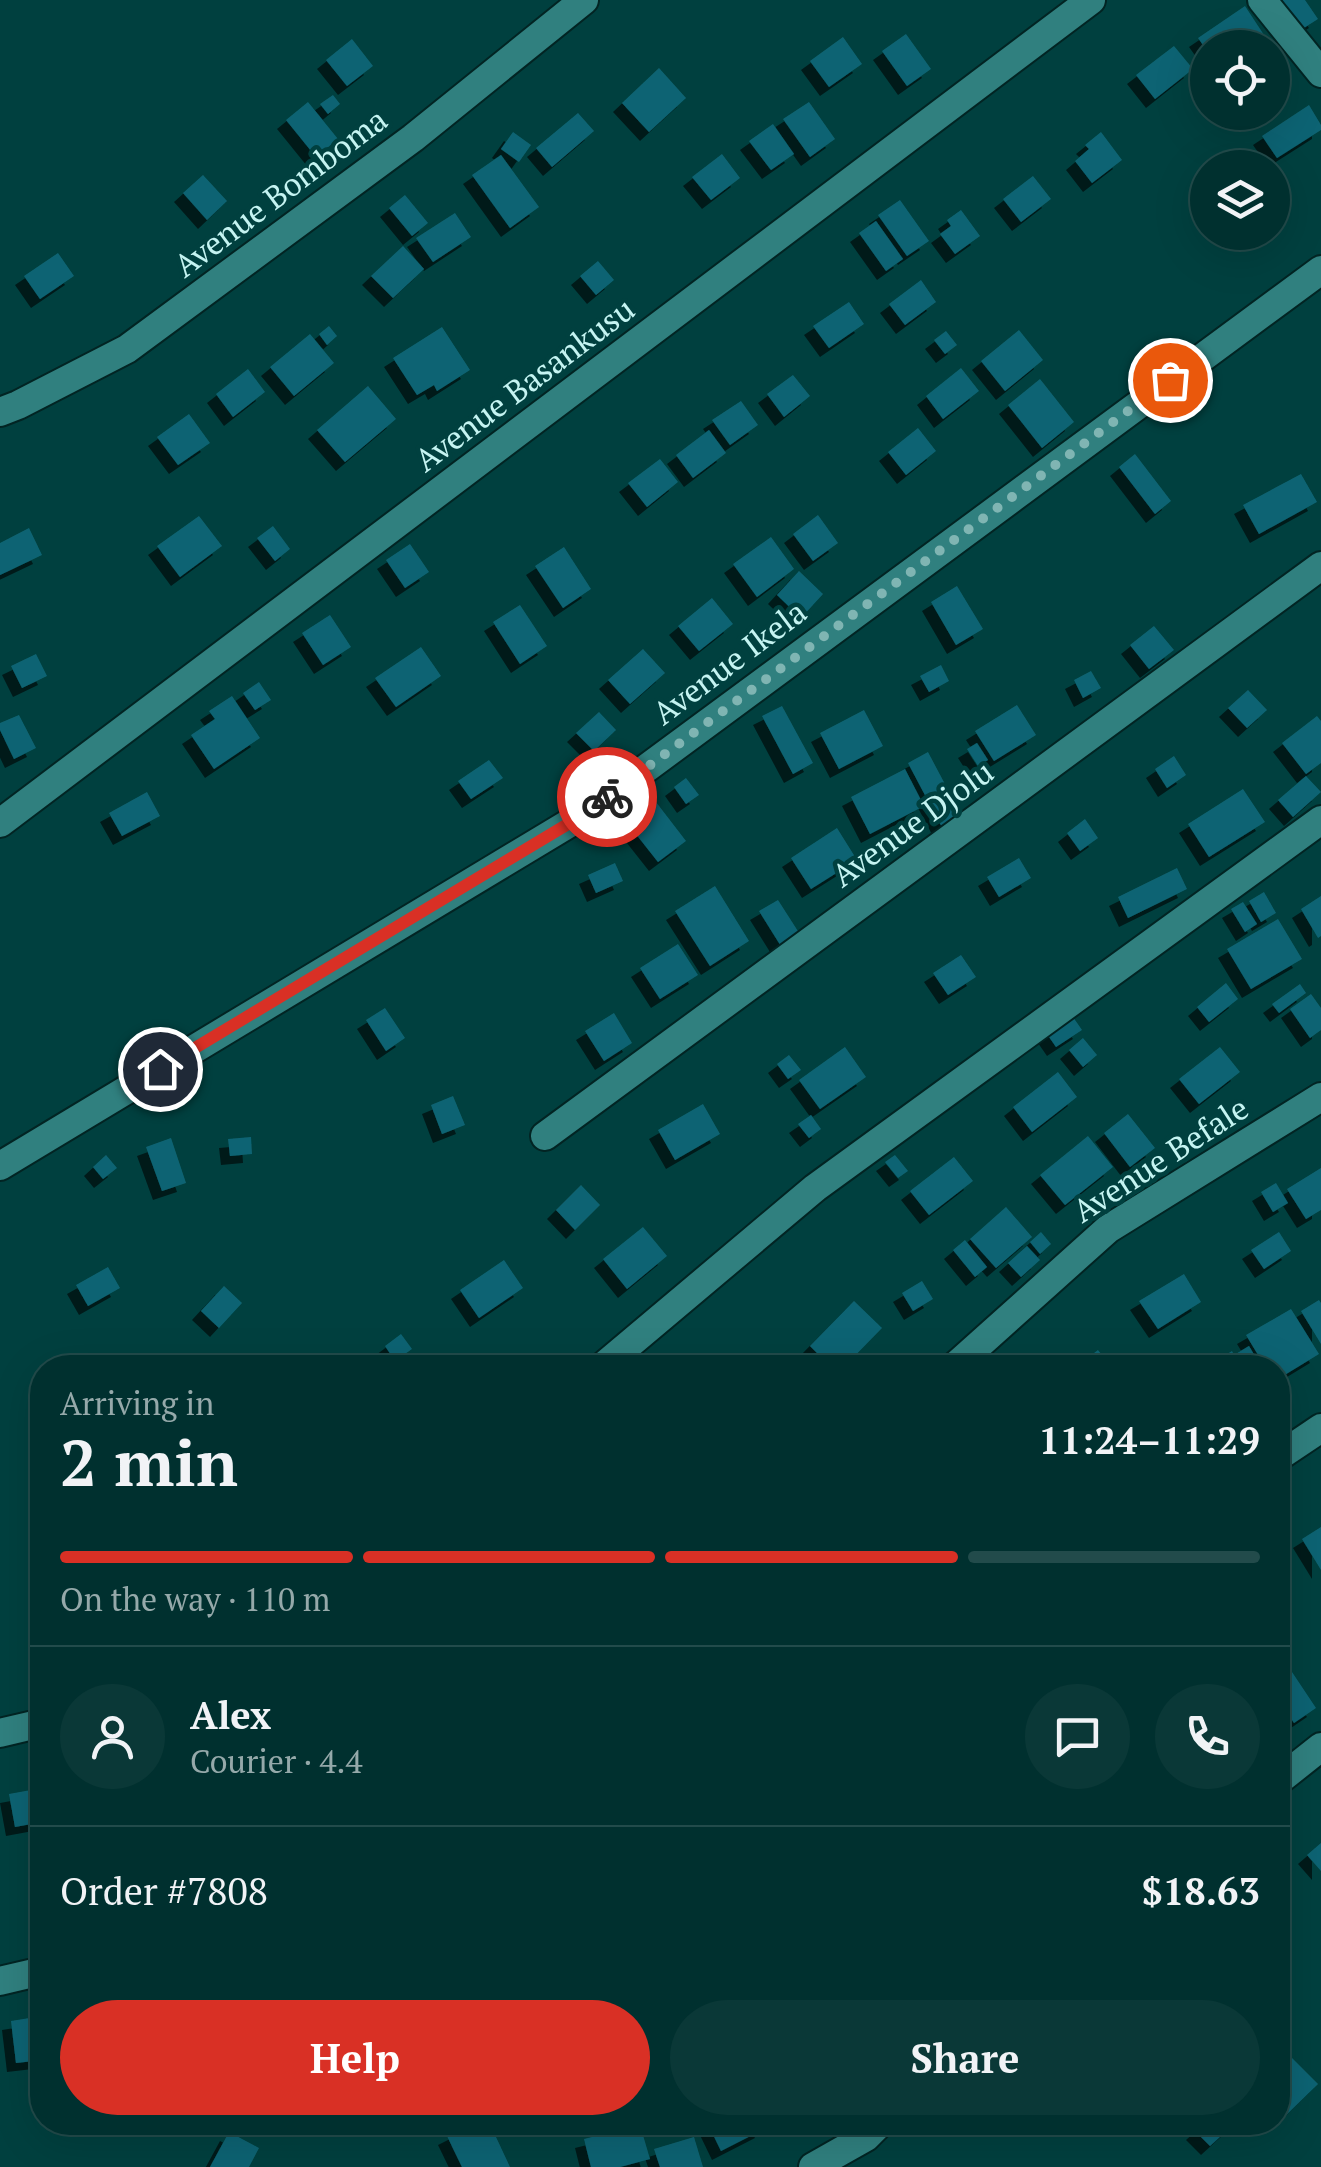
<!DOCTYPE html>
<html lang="en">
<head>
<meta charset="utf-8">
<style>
	body { margin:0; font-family:"PT Serif",serif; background:#0a3837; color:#f1f3f6; height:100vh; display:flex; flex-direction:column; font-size:38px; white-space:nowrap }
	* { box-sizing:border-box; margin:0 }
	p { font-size:32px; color:#95a9aa }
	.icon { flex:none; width:55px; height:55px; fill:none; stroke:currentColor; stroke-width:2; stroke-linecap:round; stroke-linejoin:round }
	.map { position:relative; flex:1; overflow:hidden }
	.details { position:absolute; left:30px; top:1355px; width:1260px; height:780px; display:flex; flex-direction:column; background:#00302f; border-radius:40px; box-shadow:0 10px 40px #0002,0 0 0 2px #224b4b }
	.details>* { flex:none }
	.controls { position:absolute; left:1190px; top:30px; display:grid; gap:20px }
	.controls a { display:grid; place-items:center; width:100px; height:100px; border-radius:50%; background:#00302f; box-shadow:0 10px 40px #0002,0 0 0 2px #224b4b; font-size:50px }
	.pin { position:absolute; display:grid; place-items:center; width:85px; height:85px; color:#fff; margin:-42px; border:5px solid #fff; border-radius:50%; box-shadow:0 2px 10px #0007 }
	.courier { position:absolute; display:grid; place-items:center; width:100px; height:100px; margin:-50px; border:8px solid #d93025; border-radius:50%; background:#fff; color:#222; box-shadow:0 2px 12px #0007 }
	.overview em { font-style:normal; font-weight:600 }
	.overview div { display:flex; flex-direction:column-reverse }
	.overview { display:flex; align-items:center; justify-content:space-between; height:170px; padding:0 30px }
	h1 { font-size:65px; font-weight:600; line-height:75px }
	.bar { display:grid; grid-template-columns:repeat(4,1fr); gap:15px 10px; align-content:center; height:120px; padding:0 30px }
	.bar i { height:12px; border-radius:8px; background:#224b4b }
	.bar .active { background:#d93025 }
	.bar p { grid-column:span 4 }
	.line { display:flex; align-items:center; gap:25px; padding:0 30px; border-top:2px solid #224b4b }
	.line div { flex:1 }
	.round { display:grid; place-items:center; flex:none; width:105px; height:105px; border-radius:52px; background:#0a3837 }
	.primary-button { display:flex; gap:20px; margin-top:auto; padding:20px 30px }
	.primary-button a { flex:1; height:115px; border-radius:60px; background:#d93025; color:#fff; font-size:40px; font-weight:600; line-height:115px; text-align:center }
	.primary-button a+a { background:#0a3837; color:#f1f3f6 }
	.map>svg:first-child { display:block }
	.building { fill:#116473; filter:url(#shadow) }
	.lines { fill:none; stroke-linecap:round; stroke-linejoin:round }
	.minor-casing { stroke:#022423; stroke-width:32 }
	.minor { stroke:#30807f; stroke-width:28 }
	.done { stroke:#80b5b3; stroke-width:10; stroke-dasharray:0 18 }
	.route { stroke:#d93025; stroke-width:12 }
	.labels { text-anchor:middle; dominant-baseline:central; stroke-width:9; stroke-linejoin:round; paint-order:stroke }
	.street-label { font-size:32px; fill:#c5f4f2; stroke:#00403f }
</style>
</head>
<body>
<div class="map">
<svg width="1321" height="2167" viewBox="0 0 1321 2167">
	<defs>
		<filter id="shadow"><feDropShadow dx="-9" dy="9" stdDeviation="0" flood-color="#0009"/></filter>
	</defs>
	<rect width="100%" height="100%" fill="#00403f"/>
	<g class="building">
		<polygon points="1274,0 1305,0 1318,19 1296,33"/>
		<polygon points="1245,6 1266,38 1252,48 1208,48 1208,52 1198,38"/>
		<polygon points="906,34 931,69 907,86 882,51"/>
		<polygon points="843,37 862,64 829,87 810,61"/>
		<polygon points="352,39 373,66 347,86 326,60"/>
		<polygon points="1174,46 1193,69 1155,99 1136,75"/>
		<polygon points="659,68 686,98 649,132 622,103"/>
		<polygon points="333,95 340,104 328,114 320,104"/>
		<polygon points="308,102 338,139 316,157 286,120"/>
		<polygon points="809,102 835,139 810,157 783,119"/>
		<polygon points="1309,105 1321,125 1321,130 1277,158 1262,136"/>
		<polygon points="578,113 594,131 552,167 536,148"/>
		<polygon points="773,124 794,154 771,170 749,141"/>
		<polygon points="513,132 531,145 519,162 501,149"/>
		<polygon points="1101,132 1122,160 1092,183 1075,161 1089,149 1085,145"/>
		<polygon points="722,154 740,178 711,200 692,177"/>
		<polygon points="501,155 539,207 510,228 472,175"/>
		<polygon points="203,175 227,201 207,220 183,193"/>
		<polygon points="1033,176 1051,199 1021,222 1003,199"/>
		<polygon points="405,195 428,223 412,236 389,208"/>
		<polygon points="900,200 929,241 907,256 878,215"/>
		<polygon points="961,210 980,236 955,254 940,234 951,226 947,220"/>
		<polygon points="455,213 471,237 433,262 416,238"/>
		<polygon points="876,221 903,259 886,271 859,233"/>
		<polygon points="403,246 424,269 393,298 371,276"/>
		<polygon points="58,253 74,276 40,299 24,276"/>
		<polygon points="598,261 614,280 596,295 580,276"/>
		<polygon points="921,280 936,302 905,325 889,304"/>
		<polygon points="849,302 864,324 829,348 813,326"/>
		<polygon points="329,326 337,336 327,345 319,334"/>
		<polygon points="442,327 470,370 437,391 434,385 417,395 393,358"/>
		<polygon points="1019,330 1043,360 1005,391 981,361"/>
		<polygon points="946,331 957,345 945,354 934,340"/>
		<polygon points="310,334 334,363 294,396 270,367"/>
		<polygon points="961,368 979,391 943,419 926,396"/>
		<polygon points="248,369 265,392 233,417 216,394"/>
		<polygon points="793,375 810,396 784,417 767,394"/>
		<polygon points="1040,379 1074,422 1042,448 1008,405"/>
		<polygon points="368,386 396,419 345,462 317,430"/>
		<polygon points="741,401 758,425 730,445 712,420"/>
		<polygon points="189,414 210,443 178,465 157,437"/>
		<polygon points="918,428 936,451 906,475 888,452"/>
		<polygon points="709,430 726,453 693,478 676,455"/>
		<polygon points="1135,454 1171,501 1155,514 1119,467"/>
		<polygon points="660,459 678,482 647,507 628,483"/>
		<polygon points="1301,474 1317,502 1259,534 1243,505"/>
		<polygon points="818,515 838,543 813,561 793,534"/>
		<polygon points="199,516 222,546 180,577 157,546"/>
		<polygon points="273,526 290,549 275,561 257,538"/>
		<polygon points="29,528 42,555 0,575 0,543"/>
		<polygon points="771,537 794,569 757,597 733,564"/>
		<polygon points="410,544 429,572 405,588 386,560"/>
		<polygon points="564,547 591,589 563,608 535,566"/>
		<polygon points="799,571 823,594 801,618 777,595"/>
		<polygon points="957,586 983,629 956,645 931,602"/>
		<polygon points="712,598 733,624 699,651 678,626"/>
		<polygon points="520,605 547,646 520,664 493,622"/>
		<polygon points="330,615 351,647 323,665 302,633"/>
		<polygon points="1154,626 1174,650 1149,669 1130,645"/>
		<polygon points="421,647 441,676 396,707 375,678"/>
		<polygon points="643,649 665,673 630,704 608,680"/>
		<polygon points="36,654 47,676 22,688 11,666"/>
		<polygon points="941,665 949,681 929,692 920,676"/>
		<polygon points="1091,671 1101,688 1083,698 1074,680"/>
		<polygon points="259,682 271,700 255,710 243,693"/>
		<polygon points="1248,690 1267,710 1247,728 1228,708"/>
		<polygon points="232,696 260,738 214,769 191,735 215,719 209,711"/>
		<polygon points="1017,705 1036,735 994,761 975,731"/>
		<polygon points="782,706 813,763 793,774 762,716"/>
		<polygon points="864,710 883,746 839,769 820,733"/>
		<polygon points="599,712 616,730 594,751 576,733"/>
		<polygon points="19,715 36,748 14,759 0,730 0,723"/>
		<polygon points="1317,716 1321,721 1321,763 1306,774 1282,743"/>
		<polygon points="977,743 988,760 978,766 967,749"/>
		<polygon points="928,752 965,822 945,833 908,763"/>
		<polygon points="1174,756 1186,775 1167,788 1155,769"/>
		<polygon points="489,760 503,778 471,799 458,781"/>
		<polygon points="905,769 924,806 870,834 851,797"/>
		<polygon points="1306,776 1321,792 1293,817 1278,800"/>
		<polygon points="686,778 699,795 686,804 674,787"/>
		<polygon points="1243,789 1265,822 1209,857 1188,824"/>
		<polygon points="147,792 160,816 122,836 109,813"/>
		<polygon points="656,802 686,841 658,862 628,824"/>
		<polygon points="1085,819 1098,838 1080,851 1067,833"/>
		<polygon points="837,828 857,860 811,889 791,858"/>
		<polygon points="1019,858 1031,878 999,897 987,877"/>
		<polygon points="615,863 623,881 596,893 588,875"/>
		<polygon points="1177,868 1187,889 1128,918 1118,897"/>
		<polygon points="715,886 749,941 710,966 675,911"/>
		<polygon points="1264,892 1276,913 1261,922 1249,901"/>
		<polygon points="1321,896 1321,936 1318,938 1301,909"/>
		<polygon points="778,900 803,939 784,951 759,911"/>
		<polygon points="1243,902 1257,924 1245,932 1231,909"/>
		<polygon points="1278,919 1302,959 1251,989 1227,949"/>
		<polygon points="678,944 698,975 660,999 640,968"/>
		<polygon points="961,955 976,977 948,995 933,973"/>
		<polygon points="1226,983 1238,999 1209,1022 1197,1007"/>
		<polygon points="1300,984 1306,993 1279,1013 1272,1004"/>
		<polygon points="1311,994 1321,1008 1321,1030 1310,1038 1290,1009"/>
		<polygon points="385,1008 405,1038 386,1051 366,1020"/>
		<polygon points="614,1013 632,1043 604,1061 585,1031"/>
		<polygon points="1073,1017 1082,1030 1056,1047 1047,1034"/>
		<polygon points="1083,1038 1097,1055 1083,1067 1069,1050"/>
		<polygon points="845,1047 866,1077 820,1109 799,1080"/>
		<polygon points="1220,1047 1240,1072 1199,1104 1179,1079"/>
		<polygon points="789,1055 801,1070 788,1079 777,1064"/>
		<polygon points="1058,1072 1077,1097 1032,1132 1013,1107"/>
		<polygon points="453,1096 465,1125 442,1134 431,1105"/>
		<polygon points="703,1104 720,1134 675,1160 658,1130"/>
		<polygon points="1128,1114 1155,1148 1130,1167 1104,1133"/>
		<polygon points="811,1115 821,1129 809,1138 798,1124"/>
		<polygon points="1088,1136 1113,1167 1065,1205 1040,1175"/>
		<polygon points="251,1137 252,1154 230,1156 228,1139"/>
		<polygon points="171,1138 186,1183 162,1191 146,1147"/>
		<polygon points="106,1155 117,1168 103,1179 93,1167"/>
		<polygon points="895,1155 908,1171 898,1178 885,1162"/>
		<polygon points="954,1157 973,1181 929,1215 910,1191"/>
		<polygon points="1321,1168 1321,1210 1306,1219 1287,1189"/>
		<polygon points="1276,1183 1288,1203 1273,1212 1261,1192"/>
		<polygon points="581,1185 600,1205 575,1230 556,1210"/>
		<polygon points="1006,1207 1032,1237 996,1268 970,1239"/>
		<polygon points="643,1227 667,1256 627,1289 603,1259"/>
		<polygon points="1041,1232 1051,1244 1040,1254 1030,1242"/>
		<polygon points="1279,1232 1291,1251 1264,1269 1251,1250"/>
		<polygon points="965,1240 987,1267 975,1277 953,1250"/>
		<polygon points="1027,1246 1040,1260 1021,1277 1008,1263"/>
		<polygon points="504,1260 523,1288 479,1318 460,1290"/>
		<polygon points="108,1267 120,1288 88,1306 76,1285"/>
		<polygon points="1184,1274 1201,1302 1158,1329 1139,1301"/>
		<polygon points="922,1281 933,1299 913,1311 902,1293"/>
		<polygon points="224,1286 242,1303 219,1328 201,1311"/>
		<polygon points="1319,1300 1321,1303 1321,1344 1301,1311"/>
		<polygon points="854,1301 882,1328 843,1368 832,1368 810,1346"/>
		<polygon points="1291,1309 1319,1354 1278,1379 1278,1368 1266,1368 1246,1335"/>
		<polygon points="401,1334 412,1349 395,1361 385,1346"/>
		<polygon points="1249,1346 1262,1368 1205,1368 1232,1351 1234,1355"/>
		<polygon points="1098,1350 1112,1368 1074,1368"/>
		<polygon points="1321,1527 1321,1570 1302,1539"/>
		<polygon points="1278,1651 1316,1708 1294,1723 1278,1699"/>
		<polygon points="42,1788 42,1822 15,1827 9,1794"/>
		<polygon points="1321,1843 1321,1871 1307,1855"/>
		<polygon points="42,2016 42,2060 16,2063 11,2021"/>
		<polygon points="1290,2056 1318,2084 1281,2120 1278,2116 1278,2068"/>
		<polygon points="475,2122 489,2122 510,2167 462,2167 447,2136"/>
		<polygon points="707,2122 760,2122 764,2129 721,2151"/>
		<polygon points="1205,2122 1228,2122 1232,2126 1210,2146 1195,2131"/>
		<polygon points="640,2125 650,2159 620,2167 591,2167 584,2139"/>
		<polygon points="229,2132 259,2148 249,2167 210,2167"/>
		<polygon points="694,2137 703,2167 660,2167 654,2149"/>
	</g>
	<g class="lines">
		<defs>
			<g id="minor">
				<polyline points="1262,0 1321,73"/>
				<polyline points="0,412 18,405 127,349 413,138 584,0"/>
				<polyline points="0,823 1091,0"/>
				<polyline points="545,1136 1321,566"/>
				<polyline points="0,1166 583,815 1321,270"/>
				<polyline points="601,1368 815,1188 1321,820"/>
				<polyline points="953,1368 1108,1229 1321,1097"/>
				<polyline points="1278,1457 1321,1428"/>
				<polyline points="0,1733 42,1723"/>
				<polyline points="1278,1781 1321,1747"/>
				<polyline points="0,1981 42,1971"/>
				<polyline points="813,2167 866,2137 881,2122"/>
			</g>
		</defs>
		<use href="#minor" class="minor-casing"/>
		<use href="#minor" class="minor"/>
	</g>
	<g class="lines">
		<polyline class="done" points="607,797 1170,380"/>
		<polyline class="route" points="160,1069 583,815 607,797"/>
	</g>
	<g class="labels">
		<g class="street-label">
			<text transform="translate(280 192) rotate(-37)">Avenue Bomboma</text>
			<text transform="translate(524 384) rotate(-37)">Avenue Basankusu</text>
			<text transform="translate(729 662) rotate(-37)">Avenue Ikela</text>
			<text transform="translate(912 823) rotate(-36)">Avenue Djolu</text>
			<text transform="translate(1160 1159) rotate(-33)">Avenue Befale</text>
		</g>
	</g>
</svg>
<div class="controls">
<a><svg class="icon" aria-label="locate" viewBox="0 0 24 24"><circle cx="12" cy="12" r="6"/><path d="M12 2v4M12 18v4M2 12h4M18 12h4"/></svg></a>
<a><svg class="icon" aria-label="layers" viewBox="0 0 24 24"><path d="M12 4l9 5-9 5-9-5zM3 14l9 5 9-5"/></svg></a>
</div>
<div class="pin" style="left:1170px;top:380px;background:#ea580c"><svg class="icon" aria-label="bag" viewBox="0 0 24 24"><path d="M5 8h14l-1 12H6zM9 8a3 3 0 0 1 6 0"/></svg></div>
<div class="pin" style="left:160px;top:1069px;background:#1f2937"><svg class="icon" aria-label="home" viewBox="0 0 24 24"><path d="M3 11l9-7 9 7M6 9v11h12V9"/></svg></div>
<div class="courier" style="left:607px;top:797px"><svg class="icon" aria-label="bike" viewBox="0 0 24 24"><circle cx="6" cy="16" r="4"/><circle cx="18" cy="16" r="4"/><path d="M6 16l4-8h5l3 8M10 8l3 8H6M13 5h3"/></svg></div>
<section class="details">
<div class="overview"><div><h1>2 min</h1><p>Arriving in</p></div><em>11:24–11:29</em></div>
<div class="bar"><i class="active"></i><i class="active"></i><i class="active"></i><i></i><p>On the way · 110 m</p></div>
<div class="line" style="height:180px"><a class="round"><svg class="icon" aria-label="person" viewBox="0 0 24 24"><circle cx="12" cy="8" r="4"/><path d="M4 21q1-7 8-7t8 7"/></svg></a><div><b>Alex</b><p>Courier · 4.4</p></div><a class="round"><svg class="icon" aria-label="chat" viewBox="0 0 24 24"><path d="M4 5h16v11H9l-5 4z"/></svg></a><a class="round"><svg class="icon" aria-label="phone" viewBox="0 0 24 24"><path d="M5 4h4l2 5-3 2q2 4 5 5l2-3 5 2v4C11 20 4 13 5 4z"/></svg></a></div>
<div class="line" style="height:130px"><div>Order #7808</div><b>$18.63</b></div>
<div class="primary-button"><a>Help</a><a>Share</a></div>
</section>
</div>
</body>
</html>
